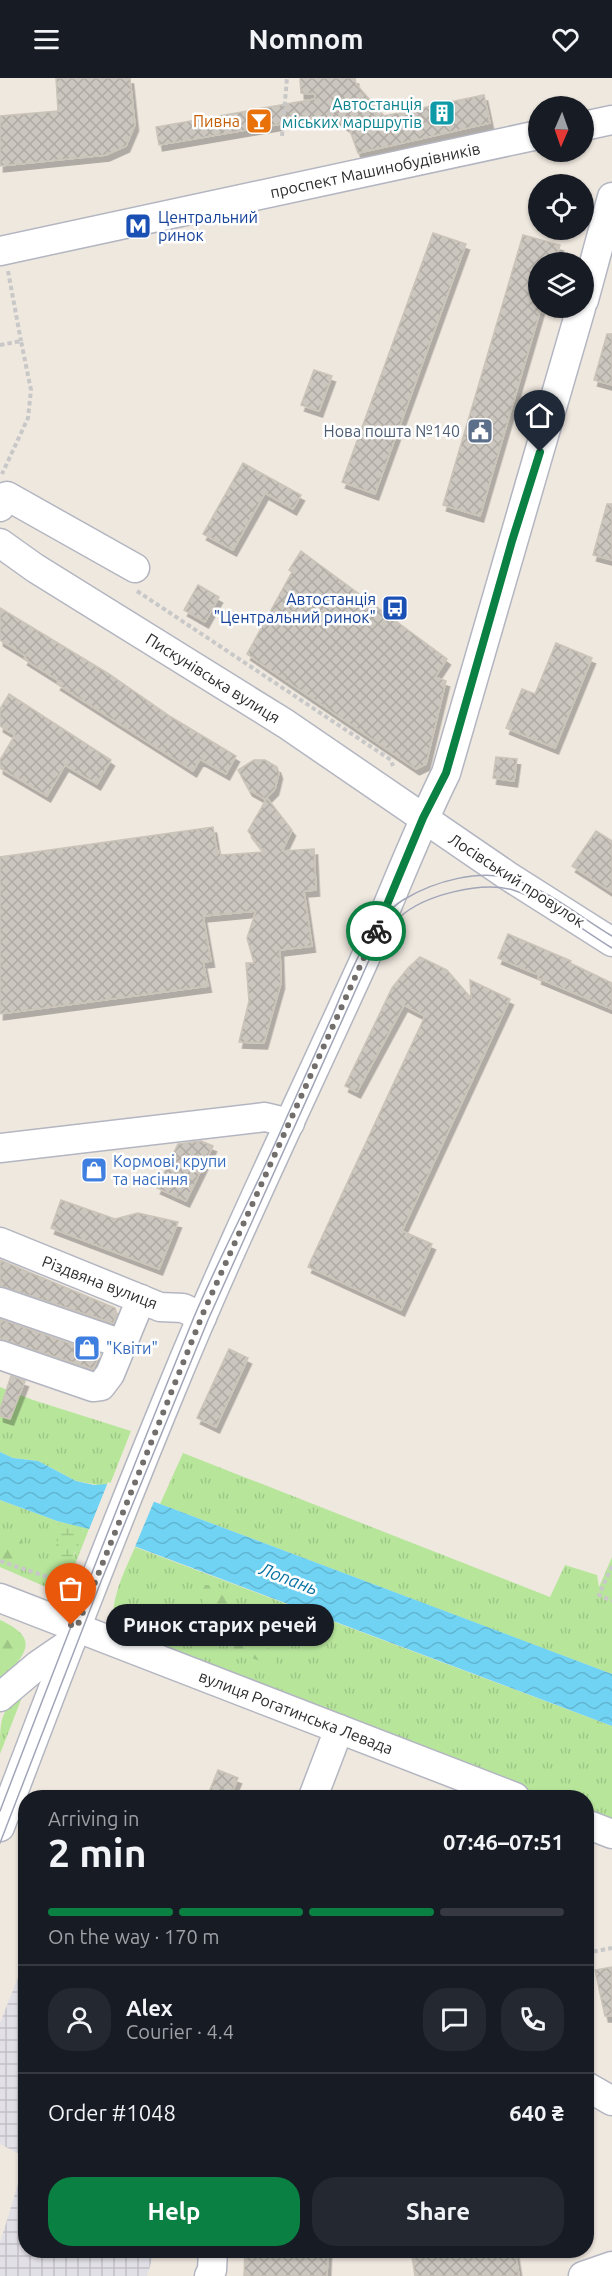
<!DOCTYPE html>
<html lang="en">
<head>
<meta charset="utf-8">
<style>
	body { margin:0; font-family:Ubuntu,sans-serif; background:#242831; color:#f1f3f6; height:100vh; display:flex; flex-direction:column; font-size:22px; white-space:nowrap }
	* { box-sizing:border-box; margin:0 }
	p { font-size:20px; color:#9ea1a6 }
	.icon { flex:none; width:33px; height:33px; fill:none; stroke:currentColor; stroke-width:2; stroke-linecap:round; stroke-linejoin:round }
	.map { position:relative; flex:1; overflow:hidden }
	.drawer { position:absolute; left:18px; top:1712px; width:576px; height:468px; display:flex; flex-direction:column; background:#171b24; border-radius:24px; box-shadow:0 2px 4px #0004 }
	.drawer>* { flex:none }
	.needle { width:39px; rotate:182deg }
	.fabs { position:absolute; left:528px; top:18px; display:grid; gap:12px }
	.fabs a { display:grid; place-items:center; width:66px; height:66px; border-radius:50%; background:#171b24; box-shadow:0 2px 4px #0004; font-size:30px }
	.pin { position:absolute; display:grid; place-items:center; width:51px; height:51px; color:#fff; margin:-62px -26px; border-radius:50% 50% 50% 0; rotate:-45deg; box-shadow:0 0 6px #0007 }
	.pin .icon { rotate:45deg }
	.courier { position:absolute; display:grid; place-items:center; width:60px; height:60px; margin:-30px; border:4px solid #0b8043; border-radius:50%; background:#fff; color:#222; box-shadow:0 2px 8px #0007 }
	.bubble { position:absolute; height:42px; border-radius:21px; background:#171b24; box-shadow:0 2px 4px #0004; font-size:20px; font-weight:700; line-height:42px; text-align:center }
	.overview em { font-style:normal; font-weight:700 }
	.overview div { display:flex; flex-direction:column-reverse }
	.overview { display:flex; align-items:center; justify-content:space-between; height:102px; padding:0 30px }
	h1 { font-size:39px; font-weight:700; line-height:45px }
	.bar { display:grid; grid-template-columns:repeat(4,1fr); gap:9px 6px; align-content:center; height:72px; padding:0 30px }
	.bar i { height:8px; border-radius:4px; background:#363941 }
	.bar .on { background:#0b8043 }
	.bar p { grid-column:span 4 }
	.line { display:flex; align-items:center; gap:15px; padding:0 30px; border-top:2px solid #363941 }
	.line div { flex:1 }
	.round { display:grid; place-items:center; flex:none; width:63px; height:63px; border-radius:24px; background:#242831 }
	.primary-button { display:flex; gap:12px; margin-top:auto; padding:12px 30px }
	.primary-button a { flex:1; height:69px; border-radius:24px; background:#0b8043; color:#fff; font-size:24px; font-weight:700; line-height:69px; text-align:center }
	.primary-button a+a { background:#242831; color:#f1f3f6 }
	header { display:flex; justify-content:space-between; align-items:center; height:78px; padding:0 30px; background:#171b24; font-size:27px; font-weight:700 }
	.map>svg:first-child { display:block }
	.industrial { fill:url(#industrial-grid) }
	.grass { fill:url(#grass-tufts) }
	.forest { fill:url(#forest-firs) }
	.wetland { fill:url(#wetland-marsh) }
	.water { fill:url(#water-waves) }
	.pier { fill:#efe8df }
	.building { fill:url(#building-cross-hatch); stroke:#cbc4b9; stroke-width:1.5; filter:url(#shadow) }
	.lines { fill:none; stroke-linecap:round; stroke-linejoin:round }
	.minor-casing { stroke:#b3b6c1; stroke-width:31 }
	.path { stroke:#c8c8c8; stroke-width:4; stroke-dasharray:4.5 3; stroke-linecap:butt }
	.minor { stroke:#fff; stroke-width:28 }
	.tram { stroke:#a1a5b8; stroke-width:1.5 }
	.done { stroke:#716e6b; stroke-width:6; stroke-dasharray:0 10.8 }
	.route { stroke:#0b8043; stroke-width:8 }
	.labels { text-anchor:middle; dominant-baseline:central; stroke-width:5; stroke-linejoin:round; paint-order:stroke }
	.culture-label { font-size:16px; fill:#0d838f; stroke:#fff; text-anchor:end }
	.food-label { font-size:16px; fill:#c56008; stroke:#fff; text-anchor:end }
	.street-label { font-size:16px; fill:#2d2d2d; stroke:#fff }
	.transit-label { font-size:16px; fill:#164399; stroke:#fff; text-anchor:start }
	.service-label { font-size:16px; fill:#4e5e75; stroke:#fff; text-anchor:end }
	.shop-label { font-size:16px; fill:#366cbe; stroke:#fff; text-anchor:start }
	.water-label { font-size:18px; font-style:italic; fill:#0973a5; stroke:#fff }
</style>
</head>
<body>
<header><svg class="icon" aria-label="menu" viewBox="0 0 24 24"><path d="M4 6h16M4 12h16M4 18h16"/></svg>Nomnom<svg class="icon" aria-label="heart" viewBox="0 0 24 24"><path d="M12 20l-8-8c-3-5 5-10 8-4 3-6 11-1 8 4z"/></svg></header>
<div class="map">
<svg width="612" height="2198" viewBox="0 0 612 2198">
	<defs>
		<pattern id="industrial-grid" width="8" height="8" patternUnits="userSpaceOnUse" patternTransform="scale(1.5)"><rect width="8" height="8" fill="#e2e0e7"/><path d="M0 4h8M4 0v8" fill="none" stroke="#c2c0c6"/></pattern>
		<pattern id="grass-tufts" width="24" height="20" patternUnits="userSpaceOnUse" patternTransform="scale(1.5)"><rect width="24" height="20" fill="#b7e69b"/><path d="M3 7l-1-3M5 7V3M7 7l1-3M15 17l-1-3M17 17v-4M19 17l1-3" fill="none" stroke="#9ec686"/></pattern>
		<pattern id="forest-firs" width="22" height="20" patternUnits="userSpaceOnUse" patternTransform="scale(1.5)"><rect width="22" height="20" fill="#b7e69b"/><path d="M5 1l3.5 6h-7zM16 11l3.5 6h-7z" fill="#9ec686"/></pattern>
		<pattern id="wetland-marsh" width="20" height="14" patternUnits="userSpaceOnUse" patternTransform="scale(1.5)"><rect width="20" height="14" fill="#b7e69b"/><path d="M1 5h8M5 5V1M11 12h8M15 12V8" fill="none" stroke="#9ec686"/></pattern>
		<pattern id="water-waves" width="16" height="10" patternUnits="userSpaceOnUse" patternTransform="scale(1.5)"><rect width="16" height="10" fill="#70d3f3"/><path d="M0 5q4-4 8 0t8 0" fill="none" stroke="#61b5d1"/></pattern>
		<pattern id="building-cross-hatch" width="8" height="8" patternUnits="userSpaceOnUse" patternTransform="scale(1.5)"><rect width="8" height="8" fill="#cbc6be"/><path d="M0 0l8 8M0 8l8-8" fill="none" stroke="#afaaa4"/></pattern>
		<filter id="shadow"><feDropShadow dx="3.5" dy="6" stdDeviation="0" flood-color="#0004"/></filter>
	</defs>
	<rect width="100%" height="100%" fill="#efe8df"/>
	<g class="industrial">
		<polygon points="25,1882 25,2079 0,2066 0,1945"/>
		<polygon points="25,2083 26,2172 155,2172 147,2198 0,2198 0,2165"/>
	</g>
	<g class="grass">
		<polygon points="0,1309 33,1322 131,1353 109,1409 76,1403 38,1383 13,1380 0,1374"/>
		<polygon points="183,1375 550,1519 565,1487 597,1497 599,1509 612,1479 612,1596 160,1426"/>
		<polygon points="0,1422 57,1443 60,1449 59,1457 74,1478 84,1449 89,1451 72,1494 60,1507 46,1509 0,1489"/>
		<path d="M135 1469 612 1648V1746L587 1736 586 1719H542L114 1551C109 1522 124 1495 135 1469Z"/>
		<path d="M26 1609 0 1676C0 1637 0 1635 26 1609Z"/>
	</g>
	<g class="forest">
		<path d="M0 1452 16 1456 22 1461C21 1472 20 1481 12 1490L0 1489Z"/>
		<path d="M205 1507H215L230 1515 250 1559 271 1572 278 1590C248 1579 209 1566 203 1529 202 1520 201 1515 205 1507Z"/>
		<path d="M0 1542C44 1562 23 1578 0 1604Z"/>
	</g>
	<path class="wetland" d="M57 1443 84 1449C79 1464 77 1484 58 1485L54 1475C57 1464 62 1454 57 1443Z"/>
	<polygon class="water" points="0,1374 13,1380 38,1383 76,1403 94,1407 107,1406 612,1596 612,1648 89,1451 57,1443 0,1422"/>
	<polygon class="pier" points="108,1404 155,1421 134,1471 88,1454"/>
	<g class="building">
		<polygon points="56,0 130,0 135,47 126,68 106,77 0,88 0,38 58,33"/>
		<polygon points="300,0 355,0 356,6 384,38 484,17 490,45 358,75 349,50 336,41 280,44 280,46 159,67 156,49 315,21 315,16 301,15"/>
		<polygon points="433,155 466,166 375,416 342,404"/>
		<polygon points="523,157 560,167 555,184 538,184 538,230 541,230 480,438 443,427"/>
		<polygon points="607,256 612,256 612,307 594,302"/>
		<polygon points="314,292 332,298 319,333 301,327"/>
		<polygon points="243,385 301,417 293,431 265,415 233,472 203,456"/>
		<polygon points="607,426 612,426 612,482 593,477"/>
		<polygon points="301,473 447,581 435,599 446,603 426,686 416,691 247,576 292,494 289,492"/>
		<polygon points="198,507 219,519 205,544 184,532"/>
		<polygon points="0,530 109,596 171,639 236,678 226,696 200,681 193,693 57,606 59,603 24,581 26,578 0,562"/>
		<polygon points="556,565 592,580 555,670 506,650 522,611 535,616"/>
		<polygon points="9,616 111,682 97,706 65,687 47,718 0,690 0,682 15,657 0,648 0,631"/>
		<polygon points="496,679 517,681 514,703 493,700"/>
		<polygon points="254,682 265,682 277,689 279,695 275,711 265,721 249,712 238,692"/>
		<polygon points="267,720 292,752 282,773 314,771 316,812 304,813 312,868 280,872 281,905 264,965 239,964 249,923 246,885 254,885 247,860 256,833 203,838 211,883 203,884 208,908 0,936 0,779 213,749 217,773 220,773 221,777 264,774 248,753"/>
		<polygon points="596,753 612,763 612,814 572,788"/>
		<polygon points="508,856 571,883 570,885 612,905 612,931 538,900 539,897 498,880"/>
		<polygon points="420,879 447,892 471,920 470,902 510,921 402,1153 432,1166 401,1232 308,1189 425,938 404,927 357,1014 345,1008 392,910 408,890"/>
		<polygon points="201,1063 213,1068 186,1123 157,1110 178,1066"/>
		<polygon points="61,1122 115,1141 138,1135 178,1144 159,1191 51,1150"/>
		<polygon points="0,1182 115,1230 117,1236 113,1245 0,1208"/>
		<polygon points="0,1241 100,1276 93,1291 0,1261"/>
		<polygon points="229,1271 248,1280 216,1349 197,1340"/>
		<polygon points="11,1298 25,1303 10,1341 0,1338 0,1331"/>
		<polygon points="218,1692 238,1700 230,1719 207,1719"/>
		<polygon points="612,1889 612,1938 605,1938 595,1892"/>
		<polygon points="245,2172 328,2172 327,2198 244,2198"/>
		<polygon points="411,2172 515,2172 519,2198 415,2198"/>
	</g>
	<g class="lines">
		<defs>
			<g id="minor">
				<polyline points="584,48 612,42"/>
				<polyline points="0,173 538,57"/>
				<polyline points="584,222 612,119"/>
				<polyline points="0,429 7,418 135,490"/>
				<polyline points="0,465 35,490 286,646 508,798 612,864"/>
				<polyline points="0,1070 265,1039 290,1045"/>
				<polyline points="0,1164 160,1229 183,1230 202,1239"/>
				<polyline points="0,1224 122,1266"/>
				<polyline points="0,1277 93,1309 101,1308 110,1296 141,1221"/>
				<polyline points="0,1520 515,1719"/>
				<polyline points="0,1619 38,1587 70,1565"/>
				<polyline points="313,1719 339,1651"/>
				<polyline points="586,1746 612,1756"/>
				<path d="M0 1749C56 1602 112 1455 172 1310 231 1166 299 1026 363 885 391 822 415 757 446 695L581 230"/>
				<polyline points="586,2008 612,2023"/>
				<polyline points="209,2198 212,2192 213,2172"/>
				<polyline points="583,2198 612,2188"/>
			</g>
		</defs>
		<use href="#minor" class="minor-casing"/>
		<g class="path">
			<polyline points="282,58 287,0"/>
			<polyline points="8,193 21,263"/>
			<polyline points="0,267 21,263 31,312 28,340 2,396"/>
			<polyline points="137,513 391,682 393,688"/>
			<polyline points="0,1483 69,1506"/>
			<polyline points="612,1488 599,1517 612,1523"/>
			<polyline points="586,1875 612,1870"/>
		</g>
		<use href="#minor" class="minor"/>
		<g class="tram">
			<path d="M0 1733C63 1568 127 1403 194 1239 222 1173 257 1109 285 1043 301 1007 317 971 333 936 349 899 368 844 403 822 434 803 481 790 516 802 549 813 582 840 612 858"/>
			<path d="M0 1765 100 1506 208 1242 370 880C379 866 387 850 400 839 424 817 481 803 513 812 543 821 584 853 612 870"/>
		</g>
	</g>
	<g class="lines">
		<polyline class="done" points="71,1547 77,1549 204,1233 376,853"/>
		<polyline class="route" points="376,853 423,740 446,695 512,463 540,374"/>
	</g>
	<defs>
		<symbol id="building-square" viewBox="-11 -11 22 22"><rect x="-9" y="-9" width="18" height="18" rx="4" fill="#0f9aa8" stroke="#fff"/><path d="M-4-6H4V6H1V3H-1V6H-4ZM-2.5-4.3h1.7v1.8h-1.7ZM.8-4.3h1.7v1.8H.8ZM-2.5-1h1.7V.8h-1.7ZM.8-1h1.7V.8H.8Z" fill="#fff"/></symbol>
		<symbol id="bar-square" viewBox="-11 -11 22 22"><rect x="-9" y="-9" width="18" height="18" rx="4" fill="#e8710a" stroke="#fff"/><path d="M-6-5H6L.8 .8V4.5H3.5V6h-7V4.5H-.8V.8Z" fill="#fff"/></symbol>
		<symbol id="metro-square" viewBox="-11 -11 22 22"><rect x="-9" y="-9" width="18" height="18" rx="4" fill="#1a4fb4" stroke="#fff"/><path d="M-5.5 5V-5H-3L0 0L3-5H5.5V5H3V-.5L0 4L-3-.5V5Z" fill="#fff"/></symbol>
		<symbol id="civic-square" viewBox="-11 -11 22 22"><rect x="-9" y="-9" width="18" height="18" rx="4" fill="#5c6f8a" stroke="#fff"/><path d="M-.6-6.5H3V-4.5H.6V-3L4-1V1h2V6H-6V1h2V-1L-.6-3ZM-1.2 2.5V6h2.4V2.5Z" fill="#fff"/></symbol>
		<symbol id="bus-square" viewBox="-11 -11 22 22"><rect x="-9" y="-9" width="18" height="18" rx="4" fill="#1a4fb4" stroke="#fff"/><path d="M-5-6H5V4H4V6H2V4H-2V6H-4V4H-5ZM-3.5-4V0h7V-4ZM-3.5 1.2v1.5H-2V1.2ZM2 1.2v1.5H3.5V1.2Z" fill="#fff"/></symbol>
		<symbol id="shop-square" viewBox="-11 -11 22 22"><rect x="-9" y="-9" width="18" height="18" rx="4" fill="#3f7fe0" stroke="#fff"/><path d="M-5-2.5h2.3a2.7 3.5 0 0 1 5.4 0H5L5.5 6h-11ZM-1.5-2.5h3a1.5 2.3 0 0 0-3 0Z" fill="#fff"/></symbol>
	</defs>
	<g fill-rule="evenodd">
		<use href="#building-square" x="427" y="20" width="30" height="30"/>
		<use href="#bar-square" x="244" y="28" width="30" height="30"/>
		<use href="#metro-square" x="123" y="133" width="30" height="30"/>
		<use href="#civic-square" x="465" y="338" width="30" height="30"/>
		<use href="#bus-square" x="380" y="515" width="30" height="30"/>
		<use href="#shop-square" x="79" y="1077" width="30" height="30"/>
		<use href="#shop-square" x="72" y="1255" width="30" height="30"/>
	</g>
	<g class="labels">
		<g class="culture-label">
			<text x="422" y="26">Автостанція<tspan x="422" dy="18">міських маршрутів</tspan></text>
		</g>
		<g class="food-label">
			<text x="240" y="43">Пивна</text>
		</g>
		<g class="street-label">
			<text transform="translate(375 92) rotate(-12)">проспект Машинобудівників</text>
			<text transform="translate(213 600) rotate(32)">Пискунівська вулиця</text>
			<text transform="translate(517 802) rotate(33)">Лосівський провулок</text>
			<text transform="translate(100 1204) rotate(21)">Різдвяна вулиця</text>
			<text transform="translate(296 1634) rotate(21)">вулиця Рогатинська Левада</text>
		</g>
		<g class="transit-label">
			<text x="158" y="139">Центральний<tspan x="158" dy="18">ринок</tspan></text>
			<text x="376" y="521" text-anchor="end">Автостанція<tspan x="376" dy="18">"Центральний ринок"</tspan></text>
		</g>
		<g class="service-label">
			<text x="460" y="353">Нова пошта №140</text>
		</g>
		<g class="shop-label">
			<text x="113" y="1083">Кормові, крупи<tspan x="113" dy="18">та насіння</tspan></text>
			<text x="106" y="1270">"Квіти"</text>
		</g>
		<g class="water-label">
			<text transform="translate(289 1500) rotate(21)">Лопань</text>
		</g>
	</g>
</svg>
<div class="fabs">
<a><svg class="needle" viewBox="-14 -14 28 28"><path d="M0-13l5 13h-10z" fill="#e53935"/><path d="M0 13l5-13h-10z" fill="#9ea1a6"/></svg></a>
<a><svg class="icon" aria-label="locate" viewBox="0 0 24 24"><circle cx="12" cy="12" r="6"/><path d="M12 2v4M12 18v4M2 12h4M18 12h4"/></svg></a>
<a><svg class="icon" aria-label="layers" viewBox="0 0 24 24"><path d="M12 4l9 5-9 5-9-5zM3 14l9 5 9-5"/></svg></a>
</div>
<div class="pin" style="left:71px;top:1547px;background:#ea580c"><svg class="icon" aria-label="bag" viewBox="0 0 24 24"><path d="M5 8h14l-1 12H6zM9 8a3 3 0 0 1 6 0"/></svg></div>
<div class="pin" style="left:540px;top:374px;background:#1f2937"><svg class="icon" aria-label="home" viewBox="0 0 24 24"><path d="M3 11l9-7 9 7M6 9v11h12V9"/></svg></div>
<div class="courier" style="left:376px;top:853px"><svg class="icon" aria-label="bike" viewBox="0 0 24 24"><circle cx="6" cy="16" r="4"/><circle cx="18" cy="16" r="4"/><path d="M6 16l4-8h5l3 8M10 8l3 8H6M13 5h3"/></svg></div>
<div class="bubble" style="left:106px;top:1526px;width:228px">Ринок старих речей</div>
<section class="drawer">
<div class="overview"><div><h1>2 min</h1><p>Arriving in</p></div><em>07:46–07:51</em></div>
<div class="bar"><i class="on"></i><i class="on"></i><i class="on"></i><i></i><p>On the way · 170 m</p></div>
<div class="line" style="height:108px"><a class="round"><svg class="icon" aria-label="person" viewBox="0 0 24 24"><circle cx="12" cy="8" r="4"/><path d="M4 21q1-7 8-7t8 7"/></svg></a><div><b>Alex</b><p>Courier · 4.4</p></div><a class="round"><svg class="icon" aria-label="chat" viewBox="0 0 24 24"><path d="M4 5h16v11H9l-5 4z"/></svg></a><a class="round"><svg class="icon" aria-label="phone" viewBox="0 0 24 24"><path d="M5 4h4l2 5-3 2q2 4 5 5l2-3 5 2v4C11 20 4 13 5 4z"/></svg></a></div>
<div class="line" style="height:78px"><div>Order #1048</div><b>640 ₴</b></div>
<div class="primary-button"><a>Help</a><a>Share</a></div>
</section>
</div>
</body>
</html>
